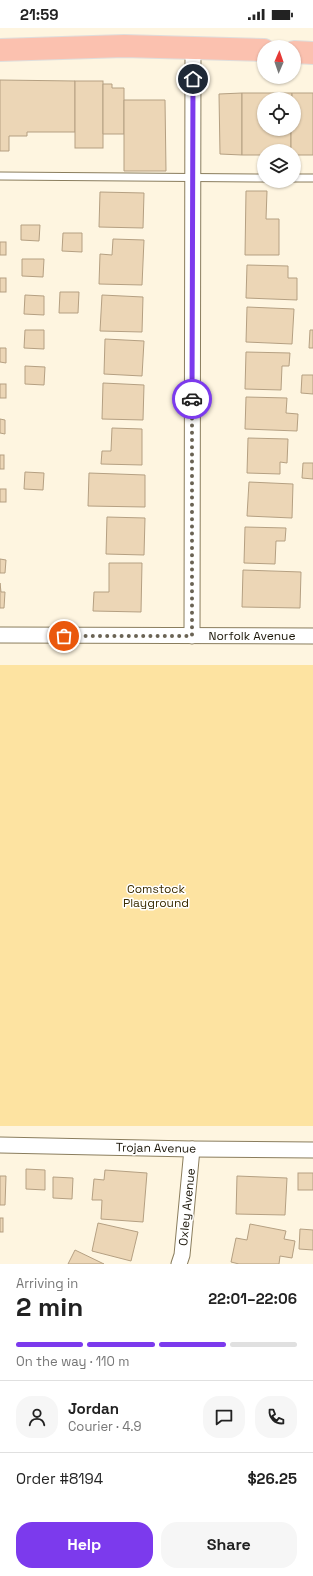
<!DOCTYPE html>
<html lang="en">
<head>
<meta charset="utf-8">
<style>
	body { margin:0; font-family:"Space Grotesk",sans-serif; background:#f6f6f6; color:#222; height:100vh; display:flex; flex-direction:column; font-size:15px; white-space:nowrap }
	* { box-sizing:border-box; margin:0 }
	p { font-size:13px; color:#767676 }
	.icon { flex:none; width:22px; height:22px; fill:none; stroke:currentColor; stroke-width:2; stroke-linecap:round; stroke-linejoin:round }
	.map { position:relative; height:1236px; overflow:hidden }
	.side { display:flex; flex-direction:column; background:#fff; flex:1 }
	.side>* { flex:none }
	.needle { width:26px; rotate:2deg }
	.fabs { position:absolute; left:257px; top:12px; display:grid; gap:8px }
	.fabs a { display:grid; place-items:center; width:44px; height:44px; border-radius:50%; background:#fff; box-shadow:0 1px 3px #0004; font-size:20px }
	.pin { position:absolute; display:grid; place-items:center; width:34px; height:34px; color:#fff; margin:-17px; border:2px solid #fff; border-radius:50%; box-shadow:0 1px 4px #0007 }
	.courier { position:absolute; display:grid; place-items:center; width:40px; height:40px; margin:-20px; border:3px solid #7c3aed; border-radius:50%; background:#fff; color:#222; box-shadow:0 1px 5px #0007 }
	.summary em { font-style:normal; font-weight:700 }
	.summary div { display:flex; flex-direction:column-reverse }
	.summary { display:flex; align-items:center; justify-content:space-between; height:68px; padding:0 16px }
	h1 { font-size:26px; font-weight:700; line-height:30px }
	.bar { display:grid; grid-template-columns:repeat(4,1fr); gap:6px 4px; align-content:center; height:48px; padding:0 16px }
	.bar i { height:5px; border-radius:3px; background:#e0e0e0 }
	.bar .active { background:#7c3aed }
	.bar p { grid-column:span 4 }
	.line { display:flex; align-items:center; gap:10px; padding:0 16px; border-top:1px solid #e0e0e0 }
	.line div { flex:1 }
	.round { display:grid; place-items:center; flex:none; width:42px; height:42px; border-radius:16px; background:#f6f6f6 }
	.button { display:flex; gap:8px; margin-top:auto; padding:8px 16px }
	.button a { flex:1; height:46px; border-radius:16px; background:#7c3aed; color:#fff; font-size:16px; font-weight:700; line-height:46px; text-align:center }
	.button a+a { background:#f6f6f6; color:#222 }
	.status { display:flex; justify-content:space-between; align-items:center; height:28px; padding:0 20px; background:#fff; direction:ltr }
	.status svg { height:11px; fill:currentColor }
	.map>svg:first-child { display:block }
	.green { fill:#fde3a1 }
	.building { fill:#ecd6b6; stroke:#b5a082 }
	.lines { fill:none; stroke-linecap:round; stroke-linejoin:round }
	.lane-casing { stroke:#8a7d5d; stroke-width:9 }
	.street-casing { stroke:#8a7d5d; stroke-width:17 }
	.highway-casing { stroke:#dfdedc; stroke-width:24 }
	.lane { stroke:#fff; stroke-width:7 }
	.street { stroke:#fff; stroke-width:15 }
	.highway { stroke:#fbc1af; stroke-width:22 }
	.done { stroke:#6a6354; stroke-width:4; stroke-dasharray:0 7.2 }
	.route { stroke:#7c3aed; stroke-width:5 }
	.labels { text-anchor:middle; dominant-baseline:central; stroke-width:3; stroke-linejoin:round; paint-order:stroke }
	.street-label { font-size:12px; fill:#1a1508; stroke:#fff }
	.park-label { font-size:12px; fill:#3b2c00; stroke:#fff }
</style>
</head>
<body>
<div class="status"><b>21:59</b><svg viewBox="0 0 49 12"><path d="M0 12V9h3v3zM5 12V6h3v6zM10 12V3h3v9zM15 12V0h3v12zM26 1h20v11H26zM47 4h2v5h-2z"/></svg></div>
<div class="map">
<svg width="313" height="1236" viewBox="0 0 313 1236">
	<rect width="100%" height="100%" fill="#fef5e0"/>
	<rect class="green" x="0" y="637" width="313" height="461"/>
	<g class="building">
		<polygon points="0,52 75,53 75,104 27,104 27,108 9,108 9,123 0,123"/>
		<rect x="75" y="53" width="28" height="67"/>
		<polygon points="103,56 112,56 112,60 124,60 124,106 103,106"/>
		<polygon points="242,65 242,127 220,126 219,66"/>
		<polygon points="242,65 292,65 292,71 264,71 264,101 291,101 291,123 264,123 264,127 242,127"/>
		<polygon points="292,65 313,65 313,127 294,127 294,123 291,123 291,101 294,101 294,71 292,71"/>
		<polygon points="124,72 165,72 166,143 124,143"/>
		<polygon points="246,163 267,163 266,191 279,191 279,227 245,227"/>
		<polygon points="100,164 144,165 143,200 99,199"/>
		<polygon points="21,197 40,197 39,213 21,212"/>
		<polygon points="63,205 82,205 82,224 62,223"/>
		<polygon points="113,211 144,212 142,257 99,256 100,226 112,227"/>
		<rect x="0" y="214" width="6" height="13"/>
		<polygon points="22,231 44,231 43,249 22,248"/>
		<polygon points="247,237 288,238 288,250 297,250 297,272 246,270"/>
		<rect x="0" y="250" width="6" height="14"/>
		<polygon points="60,264 79,264 78,285 59,285"/>
		<polygon points="25,267 44,268 44,287 24,286"/>
		<polygon points="102,267 143,269 142,304 100,303"/>
		<polygon points="247,279 294,281 292,316 246,314"/>
		<polygon points="25,302 44,302 44,321 24,320"/>
		<polygon points="310,302 313,302 313,320 309,320"/>
		<polygon points="105,311 144,313 142,348 104,346"/>
		<polygon points="0,320 6,320 6,335 0,334"/>
		<polygon points="246,324 290,325 289,338 282,338 281,362 245,361"/>
		<polygon points="25,338 45,339 44,357 25,356"/>
		<polygon points="302,347 313,347 313,366 301,365"/>
		<polygon points="103,355 144,357 143,392 102,391"/>
		<rect x="0" y="356" width="6" height="14"/>
		<polygon points="246,369 287,370 286,385 298,386 297,403 245,401"/>
		<polygon points="0,391 5,392 5,406 0,405"/>
		<polygon points="112,400 142,401 142,437 101,436 102,423 111,423"/>
		<polygon points="248,410 288,411 287,435 280,434 280,446 247,445"/>
		<rect x="0" y="427" width="4" height="14"/>
		<polygon points="303,435 313,435 313,451 302,450"/>
		<polygon points="25,444 44,445 43,462 24,461"/>
		<polygon points="89,445 145,447 145,479 88,478"/>
		<polygon points="249,454 293,456 292,490 247,488"/>
		<rect x="0" y="461" width="6" height="13"/>
		<polygon points="107,489 145,490 144,527 106,526"/>
		<polygon points="245,499 286,500 285,513 276,513 275,536 244,535"/>
		<polygon points="0,531 6,532 5,545 0,545"/>
		<polygon points="109,535 142,535 141,584 93,583 94,564 109,564"/>
		<polygon points="243,542 301,544 300,580 242,579"/>
		<polygon points="0,555 1,564 5,564 4,580 0,580"/>
		<polygon points="26,1141 45,1142 45,1162 26,1161"/>
		<polygon points="105,1142 147,1145 143,1194 101,1191 102,1172 92,1172 94,1151 104,1152"/>
		<rect x="298" y="1145" width="15" height="17"/>
		<polygon points="0,1148 6,1148 5,1177 0,1177"/>
		<polygon points="237,1148 287,1150 285,1187 236,1186"/>
		<polygon points="53,1149 73,1150 72,1171 53,1170"/>
		<rect x="0" y="1190" width="3" height="14"/>
		<polygon points="98,1195 138,1204 131,1233 92,1223"/>
		<polygon points="250,1196 286,1203 284,1211 295,1213 292,1230 280,1228 279,1236 239,1236 231,1234 236,1210 247,1212"/>
		<polygon points="300,1201 313,1202 313,1222 299,1221"/>
		<polygon points="75,1222 104,1236 68,1236"/>
	</g>
	<g class="lines">
		<defs>
			<g id="lane">
				<polyline points="0,148 264,150"/>
				<polyline points="294,150 313,150"/>
			</g>
			<g id="street">
				<polyline points="0,607 313,608"/>
				<polyline points="192,608 193,19"/>
				<polyline points="0,1117 192,1121 313,1122"/>
				<polyline points="179,1236 182,1227 192,1121"/>
			</g>
			<g id="highway">
				<polyline points="0,22 124,18 264,22"/>
				<polyline points="294,24 313,25"/>
			</g>
		</defs>
		<use href="#lane" class="lane-casing"/>
		<use href="#street" class="street-casing"/>
		<use href="#highway" class="highway-casing"/>
		<use href="#lane" class="lane"/>
		<use href="#street" class="street"/>
		<use href="#highway" class="highway"/>
	</g>
	<g class="lines">
		<polyline class="done" points="64,608 192,608 192,371"/>
		<polyline class="route" points="192,371 193,51"/>
	</g>
	<g class="labels">
		<g class="street-label">
			<text x="252" y="608">Norfolk Avenue</text>
			<text transform="translate(156 1120) rotate(1)">Trojan Avenue</text>
			<text transform="translate(187 1179) rotate(-84)">Oxley Avenue</text>
		</g>
		<g class="park-label">
			<text x="156" y="861">Comstock<tspan x="156" dy="14">Playground</tspan></text>
		</g>
	</g>
</svg>
<div class="fabs">
<a><svg class="needle" viewBox="-14 -14 28 28"><path d="M0-13l5 13h-10z" fill="#e53935"/><path d="M0 13l5-13h-10z" fill="#767676"/></svg></a>
<a><svg class="icon" aria-label="locate" viewBox="0 0 24 24"><circle cx="12" cy="12" r="6"/><path d="M12 2v4M12 18v4M2 12h4M18 12h4"/></svg></a>
<a><svg class="icon" aria-label="layers" viewBox="0 0 24 24"><path d="M12 4l9 5-9 5-9-5zM3 14l9 5 9-5"/></svg></a>
</div>
<div class="pin" style="left:64px;top:608px;background:#ea580c"><svg class="icon" aria-label="bag" viewBox="0 0 24 24"><path d="M5 8h14l-1 12H6zM9 8a3 3 0 0 1 6 0"/></svg></div>
<div class="pin" style="left:193px;top:51px;background:#1f2937"><svg class="icon" aria-label="home" viewBox="0 0 24 24"><path d="M3 11l9-7 9 7M6 9v11h12V9"/></svg></div>
<div class="courier" style="left:192px;top:371px"><svg class="icon" aria-label="car" viewBox="0 0 24 24"><path d="M5 17H2v-5l4-1 3-4h7l3 4 3 1v5h-3M9 17h6M6 11h13"/><circle cx="7" cy="17" r="2"/><circle cx="17" cy="17" r="2"/></svg></div>
</div>
<section class="side">
<div class="summary"><div><h1>2 min</h1><p>Arriving in</p></div><em>22:01–22:06</em></div>
<div class="bar"><i class="active"></i><i class="active"></i><i class="active"></i><i></i><p>On the way · 110 m</p></div>
<div class="line" style="height:72px"><a class="round"><svg class="icon" aria-label="person" viewBox="0 0 24 24"><circle cx="12" cy="8" r="4"/><path d="M4 21q1-7 8-7t8 7"/></svg></a><div><b>Jordan</b><p>Courier · 4.9</p></div><a class="round"><svg class="icon" aria-label="chat" viewBox="0 0 24 24"><path d="M4 5h16v11H9l-5 4z"/></svg></a><a class="round"><svg class="icon" aria-label="phone" viewBox="0 0 24 24"><path d="M5 4h4l2 5-3 2q2 4 5 5l2-3 5 2v4C11 20 4 13 5 4z"/></svg></a></div>
<div class="line" style="height:52px"><div>Order #8194</div><b>$26.25</b></div>
<div class="button"><a>Help</a><a>Share</a></div>
</section>
</body>
</html>
